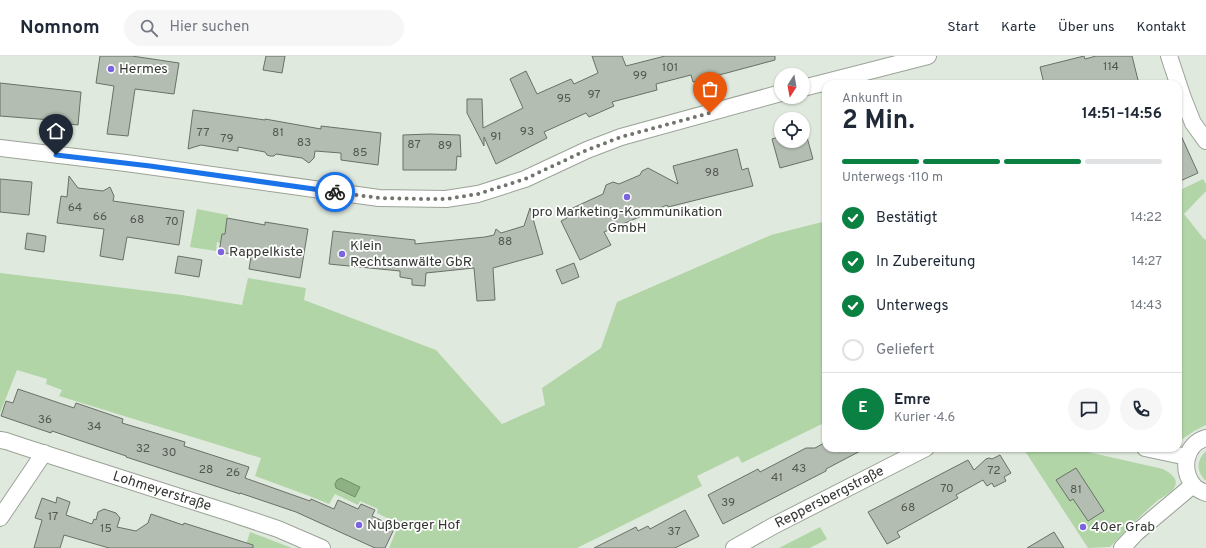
<!DOCTYPE html>
<html lang="de">
<head>
<meta charset="utf-8">
<style>
	body { margin:0; font-family:Overpass,sans-serif; background:#f6f6f7; color:#1f2937; height:100vh; display:flex; flex-direction:column; font-size:15px; white-space:nowrap }
	* { box-sizing:border-box; margin:0 }
	p { font-size:13px; color:#747a83 }
	.icon { flex:none; width:22px; height:22px; fill:none; stroke:currentColor; stroke-width:2; stroke-linecap:round; stroke-linejoin:round }
	.map { position:relative; flex:1; overflow:hidden }
	.details { position:absolute; left:822px; top:24px; width:360px; height:372px; display:flex; flex-direction:column; background:#fff; border-radius:12px; box-shadow:0 1px 3px #0004 }
	.details>* { flex:none }
	.needle { width:26px; rotate:191deg }
	.controls { position:absolute; left:774px; top:12px; display:grid; gap:8px }
	.controls a { display:grid; place-items:center; width:36px; height:36px; border-radius:50%; background:#fff; box-shadow:0 1px 3px #0004; font-size:20px }
	.pin { position:absolute; display:grid; place-items:center; width:34px; height:34px; color:#fff; margin:-41px -17px; border-radius:50% 50% 50% 0; rotate:-45deg; box-shadow:0 0 4px #0007 }
	.pin .icon { rotate:45deg }
	.courier { position:absolute; display:grid; place-items:center; width:40px; height:40px; margin:-20px; border:3px solid #1a73e8; border-radius:50%; background:#fff; color:#222; box-shadow:0 1px 5px #0007 }
	.headline em { font-style:normal; font-weight:700 }
	.headline div { display:flex; flex-direction:column-reverse }
	.headline { display:flex; align-items:center; justify-content:space-between; height:68px; padding:0 20px }
	h1 { font-size:26px; font-weight:700; line-height:30px }
	.bar { display:grid; grid-template-columns:repeat(4,1fr); gap:6px 4px; align-content:center; height:48px; padding:0 20px }
	.bar i { height:5px; border-radius:3px; background:#e0e1e3 }
	.bar .selected { background:#0b8043 }
	.bar p { grid-column:span 4 }
	.line { display:flex; align-items:center; gap:10px; padding:0 20px; border-top:1px solid #e0e1e3 }
	.line div { flex:1 }
	.round { display:grid; place-items:center; flex:none; width:42px; height:42px; border-radius:21px; background:#f6f6f7 }
	ol { padding:0 20px; list-style:none }
	li { display:flex; align-items:center; gap:12px; height:44px }
	li p { margin-inline-start:auto }
	li .icon { padding:4px; border-radius:50%; background:#0b8043; color:#fff; stroke-width:4 }
	li:last-child { color:#747a83 }
	li i { width:22px; height:22px; border:2px solid #e0e1e3; border-radius:50% }
	header { display:flex; align-items:center; gap:24px; box-sizing:border-box; height:56px; padding:0 20px; background:#fff; border-bottom:1px solid #e0e1e3 }
	header strong { font-size:19px }
	nav { display:flex; gap:22px; margin-inline-start:auto; font-size:14px }
	.search { width:280px; height:36px; background:#f6f6f7; display:flex; align-items:center; gap:10px; box-sizing:border-box; padding:0 14px; border-radius:22px; color:#747a83; font-size:15px }
	.map>svg:first-child { display:block }
	.green { fill:#b1d5a7; fill-rule:evenodd }
	.water { fill:#8db183; stroke:#728c6b }
	.building { fill:#b4bdb2; stroke:#697167 }
	.lines { fill:none; stroke-linecap:round; stroke-linejoin:round }
	.minor-casing { stroke:#9ba398; stroke-width:18 }
	.minor { stroke:#fff; stroke-width:16 }
	.done { stroke:#70756e; stroke-width:4; stroke-dasharray:0 7.2 }
	.route { stroke:#1a73e8; stroke-width:5 }
	.poi-dot { fill:#7c64df; stroke:#fff; stroke-width:1.5 }
	.labels { text-anchor:middle; dominant-baseline:central; stroke-width:3.5; stroke-linejoin:round; paint-order:stroke }
	.number-label { font-size:12px; fill:#535852 }
	.poi-label { font-size:14px; fill:#333732; stroke:#fff; text-anchor:start }
	.street-label { font-size:14px; fill:#333732; stroke:#fff }
</style>
</head>
<body>
<header>
<strong>Nomnom</strong>
<div class="search"><svg class="icon" aria-label="search" viewBox="0 0 24 24"><circle cx="10" cy="10" r="6"/><path d="M15 15l6 6"/></svg>Hier suchen</div>
<nav><a>Start</a><a>Karte</a><a>Über uns</a><a>Kontakt</a></nav>
</header>
<div class="map">
<svg width="1206" height="492" viewBox="0 0 1206 492">
	<rect width="100%" height="100%" fill="#e0e9dd"/>
	<g class="green">
		<polygon points="1203,123 1206,128 1206,135 1184,158 1203,182 1206,184 1206,369 1194,375 1181,384 1178,383 1178,135"/>
		<polygon points="197,153 228,159 225,178 222,178 220,187 217,186 216,195 190,191"/>
		<polygon points="822,166 826,173 826,254 824,256 826,259 826,366 742,407 738,400 697,420 702,430 577,492 389,492 399,468 377,457 378,453 360,445 358,449 335,438 329,448 312,441 255,420 261,402 59,340 62,334 46,328 47,323 17,314 0,357 0,217 182,239 242,249 248,222 306,232 304,244 436,294 502,368 545,349 542,332 601,292 617,246 771,179"/>
		<path d="M1023 392H1070L1163 413C1170 417 1180 423 1174 432 1171 437 1162 441 1157 445 1140 460 1125 475 1110 491L1088 492ZM1076 412 1104 455 1088 465 1073 443 1070 445 1057 424Z"/>
		<path d="M1206 395V425C1196 416 1196 404 1206 395Z"/>
		<polygon points="820,471 827,483 810,492 779,492"/>
		<polygon points="250,476 292,492 245,492"/>
	</g>
	<polygon class="water" points="341,422 360,431 355,441 336,432 335,428 337,424"/>
	<g class="building">
		<polygon points="100,0 132,0 179,7 174,38 135,33 128,80 107,78 114,30 96,27"/>
		<polygon points="266,0 285,0 282,17 263,14"/>
		<polygon points="592,0 622,0 626,10 665,0 775,0 775,4 693,26 691,19 656,28 657,34 612,46 614,50 589,61 586,57 544,76 547,82 496,108 484,81 484,90 467,57 467,43 482,43 483,72 523,52 510,23 526,15 537,38 571,23 574,28 598,17"/>
		<polygon points="1084,0 1085,3 1096,0 1132,0 1139,28 1044,28 1040,11"/>
		<polygon points="0,27 81,36 78,69 50,66 51,64 0,60"/>
		<polygon points="193,54 265,64 265,63 321,73 321,70 381,77 378,109 341,104 341,97 315,95 314,102 309,107 302,102 276,98 274,100 270,100 267,99 265,96 238,91 238,95 201,89 188,93"/>
		<polygon points="1178,73 1198,117 1178,126"/>
		<polygon points="803,74 805,74 813,103 780,112 772,83 781,80 781,85 803,85"/>
		<polygon points="430,78 460,79 461,101 457,100 456,114 403,114 403,79"/>
		<polygon points="737,93 742,114 748,112 753,130 668,151 667,149 644,159 604,176 611,189 580,204 561,165 567,162 564,156 603,138 606,129 613,126 619,128 640,119 642,115 648,112 678,128 673,110"/>
		<polygon points="69,120 78,132 103,135 110,131 114,140 113,145 184,155 179,189 127,181 123,204 100,200 104,173 57,167 61,140 67,141"/>
		<polygon points="0,123 32,126 29,159 0,156"/>
		<polygon points="530,152 543,198 493,212 495,244 477,245 474,212 426,217 425,230 412,229 412,223 400,221 400,215 329,208 333,175 415,184 415,188 485,181 494,179 496,173 501,177 524,170"/>
		<polygon points="227,162 265,169 265,166 308,173 300,222 249,213 251,201 219,196 222,178 225,178"/>
		<polygon points="27,177 46,180 44,196 25,193"/>
		<polygon points="178,200 202,204 199,221 175,217"/>
		<polygon points="574,207 579,221 562,228 556,214"/>
		<polygon points="18,333 74,352 76,347 123,363 122,367 185,386 184,390 249,411 245,422 310,445 311,443 334,453 338,444 358,453 361,448 375,454 372,460 395,471 385,492 375,492 296,456 240,437 240,438 126,401 126,400 52,375 51,377 1,360 6,345 13,347"/>
		<polygon points="826,386 826,392 866,392 826,413 826,415 723,468 708,439 758,413 760,416 806,392 815,392"/>
		<polygon points="1000,399 1011,417 1004,421 1006,425 994,431 992,427 987,430 983,424 956,439 958,442 897,476 900,481 887,488 868,456 968,404 974,414 986,403 989,402 992,403"/>
		<polygon points="1076,412 1104,455 1088,465 1073,443 1070,445 1056,424"/>
		<polygon points="57,441 70,446 66,459 92,468 94,463 96,464 98,456 104,453 116,457 120,462 117,471 136,475 148,467 151,458 183,469 184,467 253,489 253,492 109,492 64,479 60,492 34,492 42,464 35,462 42,442 56,447"/>
		<polygon points="685,454 699,480 675,492 594,492 636,471 638,475 648,470 650,473"/>
		<polygon points="1054,476 1064,492 1027,492"/>
	</g>
	<g class="lines">
		<defs>
			<g id="minor">
				<polyline points="1169,0 1183,42 1193,67 1206,85"/>
				<polyline points="803,32 928,0"/>
				<polyline points="0,92 126,107 379,142 446,143 478,138 525,123 587,94 621,81 781,37"/>
				<path d="M1206 382C1185 388 1181 413 1193 429 1196 433 1201 435 1206 437"/>
				<path id="s1" d="M0 384 6 385 24 391 230 457 278 473 322 492"/>
				<polyline points="1145,392 1187,401"/>
				<polyline points="0,462 44,397"/>
				<path id="s2" d="M734 492 775 469 926 392"/>
				<polyline points="1122,492 1136,477 1193,429"/>
			</g>
		</defs>
		<use href="#minor" class="minor-casing"/>
		<use href="#minor" class="minor"/>
	</g>
	<g class="lines">
		<polyline class="done" points="335,136 379,142 424,143 446,143 478,138 525,123 587,94 621,81 710,57"/>
		<polyline class="route" points="56,99 150,110 335,136"/>
	</g>
	<g class="poi-dot">
		<circle cx="111" cy="13" r="4"/>
		<circle cx="627" cy="141" r="4"/>
		<circle cx="221" cy="196" r="4"/>
		<circle cx="342" cy="198" r="4"/>
		<circle cx="359" cy="469" r="4"/>
		<circle cx="1083" cy="471" r="4"/>
	</g>
	<g class="labels">
		<g class="number-label">
			<text x="1111" y="11">114</text>
			<text x="670" y="12">101</text>
			<text x="640" y="20">99</text>
			<text x="594" y="39">97</text>
			<text x="564" y="43">95</text>
			<text x="527" y="76">93</text>
			<text x="203" y="77">77</text>
			<text x="278" y="77">81</text>
			<text x="496" y="81">91</text>
			<text x="227" y="83">79</text>
			<text x="304" y="87">83</text>
			<text x="414" y="89">87</text>
			<text x="445" y="90">89</text>
			<text x="360" y="97">85</text>
			<text x="712" y="117">98</text>
			<text x="75" y="152">64</text>
			<text x="100" y="161">66</text>
			<text x="137" y="164">68</text>
			<text x="172" y="166">70</text>
			<text x="505" y="186">88</text>
			<text x="45" y="364">36</text>
			<text x="94" y="371">34</text>
			<text x="143" y="393">32</text>
			<text x="169" y="397">30</text>
			<text x="799" y="413">43</text>
			<text x="206" y="414">28</text>
			<text x="994" y="415">72</text>
			<text x="233" y="417">26</text>
			<text x="777" y="422">41</text>
			<text x="947" y="433">70</text>
			<text x="1076" y="434">81</text>
			<text x="728" y="447">39</text>
			<text x="908" y="452">68</text>
			<text x="53" y="461">17</text>
			<text x="106" y="473">15</text>
			<text x="674" y="476">37</text>
		</g>
		<g class="poi-label">
			<text x="119" y="13">Hermes</text>
			<text x="627" y="156" text-anchor="middle">pro Marketing-Kommunikation<tspan x="627" dy="16">GmbH</tspan></text>
			<text x="350" y="190">Klein<tspan x="350" dy="16">Rechtsanwälte GbR</tspan></text>
			<text x="229" y="196">Rappelkiste</text>
			<text x="367" y="469">Nußberger Hof</text>
			<text x="1091" y="471">40er Grab</text>
		</g>
		<g class="street-label">
			<text stroke="none"><textPath href="#s1" startOffset="170">Lohmeyerstraße</textPath></text>
			<text stroke="none"><textPath href="#s2" startOffset="108">Reppersbergstraße</textPath></text>
		</g>
	</g>
</svg>
<div class="controls">
<a><svg class="needle" viewBox="-14 -14 28 28"><path d="M0-13l5 13h-10z" fill="#e53935"/><path d="M0 13l5-13h-10z" fill="#747a83"/></svg></a>
<a><svg class="icon" aria-label="locate" viewBox="0 0 24 24"><circle cx="12" cy="12" r="6"/><path d="M12 2v4M12 18v4M2 12h4M18 12h4"/></svg></a>
</div>
<div class="pin" style="left:710px;top:57px;background:#ea580c"><svg class="icon" aria-label="bag" viewBox="0 0 24 24"><path d="M5 8h14l-1 12H6zM9 8a3 3 0 0 1 6 0"/></svg></div>
<div class="pin" style="left:56px;top:99px;background:#1f2937"><svg class="icon" aria-label="home" viewBox="0 0 24 24"><path d="M3 11l9-7 9 7M6 9v11h12V9"/></svg></div>
<div class="courier" style="left:335px;top:136px"><svg class="icon" aria-label="bike" viewBox="0 0 24 24"><circle cx="6" cy="16" r="4"/><circle cx="18" cy="16" r="4"/><path d="M6 16l4-8h5l3 8M10 8l3 8H6M13 5h3"/></svg></div>
<section class="details">
<div class="headline"><div><h1>2 Min.</h1><p>Ankunft in</p></div><em>14:51–14:56</em></div>
<div class="bar"><i class="selected"></i><i class="selected"></i><i class="selected"></i><i></i><p>Unterwegs · 110 m</p></div>
<ol>
<li><svg class="icon" aria-label="check" viewBox="0 0 24 24"><path d="M5 12l5 5 9-10"/></svg>Bestätigt<p>14:22</p></li>
<li><svg class="icon" aria-label="check" viewBox="0 0 24 24"><path d="M5 12l5 5 9-10"/></svg>In Zubereitung<p>14:27</p></li>
<li><svg class="icon" aria-label="check" viewBox="0 0 24 24"><path d="M5 12l5 5 9-10"/></svg>Unterwegs<p>14:43</p></li>
<li><i></i>Geliefert</li>
</ol>
<div class="line" style="height:72px"><b class="round" style="background:#0b8043;color:#fff">E</b><div><b>Emre</b><p>Kurier · 4.6</p></div><a class="round"><svg class="icon" aria-label="chat" viewBox="0 0 24 24"><path d="M4 5h16v11H9l-5 4z"/></svg></a><a class="round"><svg class="icon" aria-label="phone" viewBox="0 0 24 24"><path d="M5 4h4l2 5-3 2q2 4 5 5l2-3 5 2v4C11 20 4 13 5 4z"/></svg></a></div>
</section>
</div>
</body>
</html>
